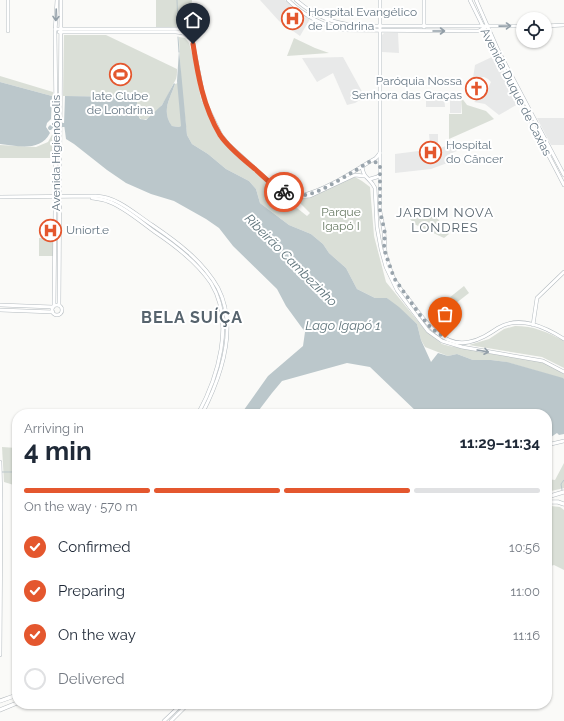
<!DOCTYPE html>
<html lang="en">
<head>
<meta charset="utf-8">
<style>
	body { margin:0; font-family:Raleway,sans-serif; background:#f6f6f7; color:#1f2937; height:100vh; display:flex; flex-direction:column; font-size:15px; white-space:nowrap }
	* { box-sizing:border-box; margin:0 }
	p { font-size:13px; color:#747a83 }
	.icon { flex:none; width:22px; height:22px; fill:none; stroke:currentColor; stroke-width:2; stroke-linecap:round; stroke-linejoin:round }
	.map { position:relative; flex:1; overflow:hidden }
	.drawer { position:absolute; left:12px; top:409px; width:540px; height:300px; display:flex; flex-direction:column; background:#fff; border-radius:16px; box-shadow:0 1px 3px #0004 }
	.drawer>* { flex:none }
	.controls { position:absolute; left:516px; top:12px; display:grid; gap:8px }
	.controls a { display:grid; place-items:center; width:36px; height:36px; border-radius:50%; background:#fff; box-shadow:0 1px 3px #0004; font-size:20px }
	.pin { position:absolute; display:grid; place-items:center; width:34px; height:34px; color:#fff; margin:-41px -17px; border-radius:50% 50% 50% 0; rotate:-45deg; box-shadow:0 0 4px #0007 }
	.pin .icon { rotate:45deg }
	.courier { position:absolute; display:grid; place-items:center; width:40px; height:40px; margin:-20px; border:3px solid #e4572e; border-radius:50%; background:#fff; color:#222; box-shadow:0 1px 5px #0007 }
	.overview em { font-style:normal; font-weight:700 }
	.overview div { display:flex; flex-direction:column-reverse }
	.overview { display:flex; align-items:center; justify-content:space-between; height:68px; padding:0 12px }
	h1 { font-size:26px; font-weight:700; line-height:30px }
	.bar { display:grid; grid-template-columns:repeat(4,1fr); gap:6px 4px; align-content:center; height:48px; padding:0 12px }
	.bar i { height:5px; border-radius:3px; background:#e0e1e3 }
	.bar .active { background:#e4572e }
	.bar p { grid-column:span 4 }
	ol { padding:0 12px; list-style:none }
	li { display:flex; align-items:center; gap:12px; height:44px }
	li p { margin-inline-start:auto }
	li .icon { padding:4px; border-radius:50%; background:#e4572e; color:#fff; stroke-width:4 }
	li:last-child { color:#747a83 }
	li i { width:22px; height:22px; border:2px solid #e0e1e3; border-radius:50% }
	.map>svg:first-child { display:block }
	.built { fill:#e8e9e9 }
	.green { fill:#dadfd7 }
	.water { fill:#bbc7cb }
	.lines { fill:none; stroke-linecap:round; stroke-linejoin:round }
	.stream { stroke:#bbc7cb; stroke-width:1 }
	.river { stroke:#bbc7cb; stroke-width:4 }
	.secondary-casing { stroke:#b3babf; stroke-width:4 }
	.primary-casing { stroke:#b5babe; stroke-width:4.5 }
	.secondary { stroke:#fff; stroke-width:3 }
	.primary { stroke:#fff; stroke-width:3.5 }
	.oneway { stroke:#939fa8 }
	.done { stroke:#99a4ac; stroke-width:4; stroke-dasharray:0 7.2 }
	.route { stroke:#e4572e; stroke-width:5 }
	.labels { text-anchor:middle; dominant-baseline:central; stroke-width:4; stroke-linejoin:round; paint-order:stroke }
	.poi-label { font-size:12px; fill:#657683; stroke:#fff; text-anchor:start }
	.street-label { font-size:12px; fill:#657683; stroke:#fff }
	.park-label { font-size:12px; fill:#687a64; stroke:#fff }
	.neighbourhood-label { font-size:13px; letter-spacing:1px; fill:#57646e; stroke:#fff }
	.water-label { font-size:13px; font-style:italic; fill:#60757c; stroke:#fff }
	.district-label { font-size:16px; font-weight:bold; letter-spacing:1px; fill:#57646e; stroke:#fff }
</style>
</head>
<body>
<div class="map">
<svg width="564" height="721" viewBox="0 0 564 721">
	<rect width="100%" height="100%" fill="#fafaf8"/>
	<g class="built">
		<polygon points="260,0 285,0 293,8 310,19 300,36 279,21"/>
		<polygon points="384,33 398,33 399,53 382,52 382,35"/>
		<polygon points="494,56 519,103 518,104 499,115 485,104 474,102 488,88 491,82 488,79 484,77 473,78 475,65"/>
		<polygon points="343,57 365,97 355,103 347,105 333,73 317,82 302,58"/>
		<polygon points="426,96 444,96 445,107 426,107"/>
		<rect x="450" y="97" width="11" height="16"/>
		<polygon points="537,118 564,118 564,145 551,145"/>
		<polygon points="429,134 438,134 438,143 435,144 437,149 455,143 457,151 447,155 450,162 431,169 395,173 395,154 434,149 433,144 430,144"/>
	</g>
	<g class="green">
		<polygon points="156,0 192,0 190,23 183,28 156,27"/>
		<path d="M64 35H106L177 69C177 73 177 78 175 81 170 89 167 99 161 106 158 110 145 125 140 118 137 114 138 107 137 102L131 97 63 96Z"/>
		<polygon points="179,37 185,38 189,43 193,57 201,99 219,138 272,188 307,216 310,213 298,201 298,198 310,196 355,177 362,181 370,187 374,236 386,282 426,331 442,344 449,346 541,362 555,368 564,374 564,379 506,362 491,360 473,360 457,354 448,356 425,347 421,340 417,324 387,298 375,298 357,289 346,268 329,253 323,244 311,234 289,225 260,203 256,189 249,181 226,169 208,154 192,144 187,135 181,83"/>
		<polygon points="294,38 315,48 329,53 287,56"/>
		<polygon points="0,76 53,92 54,99 52,98 52,96 0,82"/>
		<path d="M178 83 182 126 179 127 172 126C161 111 170 99 175 84Z"/>
		<polygon points="461,97 467,105 486,111 494,119 449,139 449,114 462,114"/>
		<polygon points="53,133 53,158 0,158 0,145 36,147 48,142"/>
		<polygon points="435,215 449,234 444,238 414,224 410,219"/>
		<rect x="39" y="238" width="14" height="18"/>
		<polygon points="464,286 469,293 455,304 449,298"/>
		<path d="M515 326C534 326 547 332 564 341V368L542 357 469 345 489 339 504 329Z"/>
		<polygon points="2,447 17,448 17,486 4,482"/>
		<polygon points="564,463 564,488 547,492 547,479 555,480"/>
		<polygon points="551,506 560,507 564,510 564,570 554,565 547,567 547,507"/>
	</g>
	<g class="water">
		<path d="M179 50 187 135 192 144 208 154 226 169 249 181 256 189 260 203 289 225 311 234 323 244 329 253 346 268 357 289 375 298H387L399 307 417 324 421 340 431 362 438 353 448 356 457 354 473 360H491L507 362 563 378 564 379V434L559 435 557 433 551 437 547 430V414H419L370 367 347 363 282 381 272 393 256 414H241L268 376 303 346 305 332 286 306 277 289 233 246 219 228 206 219 174 201 151 194 126 183 107 170 74 144 66 139 64 124 65 96 131 97 137 102 138 115 140 119 146 120 162 105 174 83 175 84C170 99 161 111 172 126L179 127 181 126 177 81Z"/>
		<path d="M0 82 52 96 51 119 47 123 46 127 50 133C40 152 18 146 0 144Z"/>
	</g>
	<g class="lines">
		<g class="stream">
			<polyline points="177,0 178,26"/>
			<polyline points="178,37 179,52"/>
			<polyline points="2,472 17,472"/>
			<polyline points="562,490 561,484 564,480"/>
		</g>
		<polyline class="river" points="50,128 53,125 68,125"/>
		<defs>
			<g id="secondary">
				<path d="M288 0C304 16 322 25 343 30L479 31 487 26"/>
				<path d="M296 0C315 17 335 24 361 26H523"/>
				<path d="M380 0V211C381 218 383 225 384 232 385 240 384 248 386 256 388 263 391 272 394 279 399 287 404 294 410 301 423 319 442 348 469 342 480 340 489 334 498 328 520 315 545 327 564 339"/>
				<polyline points="470,0 511,83 564,185"/>
				<polyline points="476,0 498,50 564,175"/>
				<polyline points="545,26 564,25"/>
				<polyline points="424,27 424,0"/>
				<polyline points="55,29 183,29 187,31"/>
				<circle cx="190" cy="34" r="3.5"/>
				<polyline points="8,31 8,0"/>
				<polyline points="59,32 176,32 183,33 187,36"/>
				<polyline points="193,35 193,44 204,100 221,135 228,144 282,193 293,197 310,196 355,175 364,176"/>
				<path d="M362 166C363 179 370 177 375 188L377 227 381 249 386 267 397 290 428 331 442 341 462 347 543 361 564 372"/>
				<polyline points="370,179 377,177 380,175"/>
				<polyline points="286,193 302,195"/>
				<polyline points="285,195 290,199"/>
				<path d="M300 196C327 190 352 172 376 158L380 153"/>
				<path d="M0 197 96 196C118 197 135 214 152 225 177 242 203 261 218 288 238 327 221 377 202 414"/>
				<path d="M92 198C97 199 102 199 107 201 123 206 141 222 155 232 176 246 197 262 211 283 235 322 218 377 198 414"/>
				<circle cx="57" cy="310" r="5"/>
				<polyline points="0,305 53,307"/>
				<polyline points="54,305 56,118 55,32 57,0"/>
				<polyline points="59,305 61,0"/>
				<polyline points="0,310 53,312"/>
				<polyline points="533,325 537,298 564,272"/>
				<polyline points="547,445 564,441"/>
				<polyline points="0,462 1,504 0,655"/>
				<polyline points="164,721 182,704"/>
				<polyline points="171,721 188,704"/>
			</g>
			<g id="primary">
				<polyline points="547,497 564,492"/>
				<polyline points="547,502 558,502 564,504"/>
				<polyline points="0,701 17,695"/>
				<polyline points="0,710 17,703"/>
			</g>
		</defs>
		<use href="#secondary" class="secondary-casing"/>
		<use href="#primary" class="primary-casing"/>
		<use href="#secondary" class="secondary"/>
		<use href="#primary" class="primary"/>
	</g>
	<defs><path id="oneway-shaft" d="M-6 0H5M1.5-3L5.5 0L1.5 3" fill="none" stroke-width="1.6" stroke-linecap="round" stroke-linejoin="round"/></defs>
	<g class="oneway">
		<use href="#oneway-shaft" transform="translate(56 15) rotate(92)"/>
		<use href="#oneway-shaft" transform="translate(505 26) rotate(-1)"/>
		<use href="#oneway-shaft" transform="translate(439 31)"/>
		<use href="#oneway-shaft" transform="translate(483 351) rotate(10)"/>
	</g>
	<g class="lines">
		<path class="done" d="M284 192C291 195 299 196 306 195 323 192 355 170 371 161L378 163 380 166V211L385 233 384 249 394 278 420 315 431 328 445 338"/>
		<path class="route" d="M193 44C198 76 203 106 220 135 229 148 243 159 255 169 264 177 273 187 284 192"/>
	</g>
	<defs>
		<symbol id="hospital-ring" viewBox="-11 -11 22 22"><circle r="9.5" fill="#fff" stroke="#e4572e" stroke-width="1.5"/><path d="M-5-5h3v3.5h4V-5h3V5h-3V1.5h-4V5h-3Z" fill="#e4572e"/></symbol>
		<symbol id="stadium-ring" viewBox="-11 -11 22 22"><circle r="9.5" fill="#fff" stroke="#e4572e" stroke-width="1.5"/><path d="M0-5a6.5 5 0 1 0 0 10a6.5 5 0 1 0 0-10ZM-3.5-1.8h7v3.6h-7Z" fill="#e4572e"/></symbol>
		<symbol id="church-ring" viewBox="-11 -11 22 22"><circle r="9.5" fill="#fff" stroke="#e4572e" stroke-width="1.5"/><path d="M-1.2-6h2.4v3.5h3.3v2.4h-3.3V6h-2.4V-.1h-3.3v-2.4h3.3Z" fill="#e4572e"/></symbol>
	</defs>
	<g fill-rule="evenodd">
		<use href="#hospital-ring" x="280" y="6" width="25" height="25"/>
		<use href="#stadium-ring" x="108" y="62" width="25" height="25"/>
		<use href="#church-ring" x="464" y="76" width="25" height="25"/>
		<use href="#hospital-ring" x="418" y="140" width="25" height="25"/>
		<use href="#hospital-ring" x="38" y="218" width="25" height="25"/>
	</g>
	<g class="labels">
		<g class="poi-label">
			<text x="308" y="12">Hospital Evangélico<tspan x="308" dy="14">de Londrina</tspan></text>
			<text x="462" y="81" text-anchor="end">Paróquia Nossa<tspan x="462" dy="14">Senhora das Graças</tspan></text>
			<text x="120" y="96" text-anchor="middle">Iate Clube<tspan x="120" dy="14">de Londrina</tspan></text>
			<text x="446" y="145">Hospital<tspan x="446" dy="14">do Câncer</tspan></text>
			<text x="66" y="230">Uniort.e</text>
		</g>
		<g class="street-label">
			<text transform="translate(516 92) rotate(63)">Avenida Duque de Caxias</text>
			<text transform="translate(56 153) rotate(-90)">Avenida Higienópolis</text>
		</g>
		<g class="park-label">
			<text x="341" y="212">Parque<tspan x="341" dy="14">Igapó I</tspan></text>
		</g>
		<g class="neighbourhood-label">
			<text x="445" y="212">JARDIM NOVA<tspan x="445" dy="15">LONDRES</tspan></text>
		</g>
		<g class="water-label">
			<text transform="translate(291 260) rotate(45)">Ribeirão Cambezinho</text>
			<text x="343" y="325">Lago Igapó 1</text>
		</g>
		<g class="district-label">
			<text x="192" y="317">BELA SUÍÇA</text>
		</g>
	</g>
</svg>
<div class="controls">
<a><svg class="icon" aria-label="locate" viewBox="0 0 24 24"><circle cx="12" cy="12" r="6"/><path d="M12 2v4M12 18v4M2 12h4M18 12h4"/></svg></a>
</div>
<div class="pin" style="left:445px;top:338px;background:#ea580c"><svg class="icon" aria-label="bag" viewBox="0 0 24 24"><path d="M5 8h14l-1 12H6zM9 8a3 3 0 0 1 6 0"/></svg></div>
<div class="pin" style="left:193px;top:44px;background:#1f2937"><svg class="icon" aria-label="home" viewBox="0 0 24 24"><path d="M3 11l9-7 9 7M6 9v11h12V9"/></svg></div>
<div class="courier" style="left:284px;top:192px"><svg class="icon" aria-label="bike" viewBox="0 0 24 24"><circle cx="6" cy="16" r="4"/><circle cx="18" cy="16" r="4"/><path d="M6 16l4-8h5l3 8M10 8l3 8H6M13 5h3"/></svg></div>
<section class="drawer">
<div class="overview"><div><h1>4 min</h1><p>Arriving in</p></div><em>11:29–11:34</em></div>
<div class="bar"><i class="active"></i><i class="active"></i><i class="active"></i><i></i><p>On the way · 570 m</p></div>
<ol>
<li><svg class="icon" aria-label="check" viewBox="0 0 24 24"><path d="M5 12l5 5 9-10"/></svg>Confirmed<p>10:56</p></li>
<li><svg class="icon" aria-label="check" viewBox="0 0 24 24"><path d="M5 12l5 5 9-10"/></svg>Preparing<p>11:00</p></li>
<li><svg class="icon" aria-label="check" viewBox="0 0 24 24"><path d="M5 12l5 5 9-10"/></svg>On the way<p>11:16</p></li>
<li><i></i>Delivered</li>
</ol>
</section>
</div>
</body>
</html>
